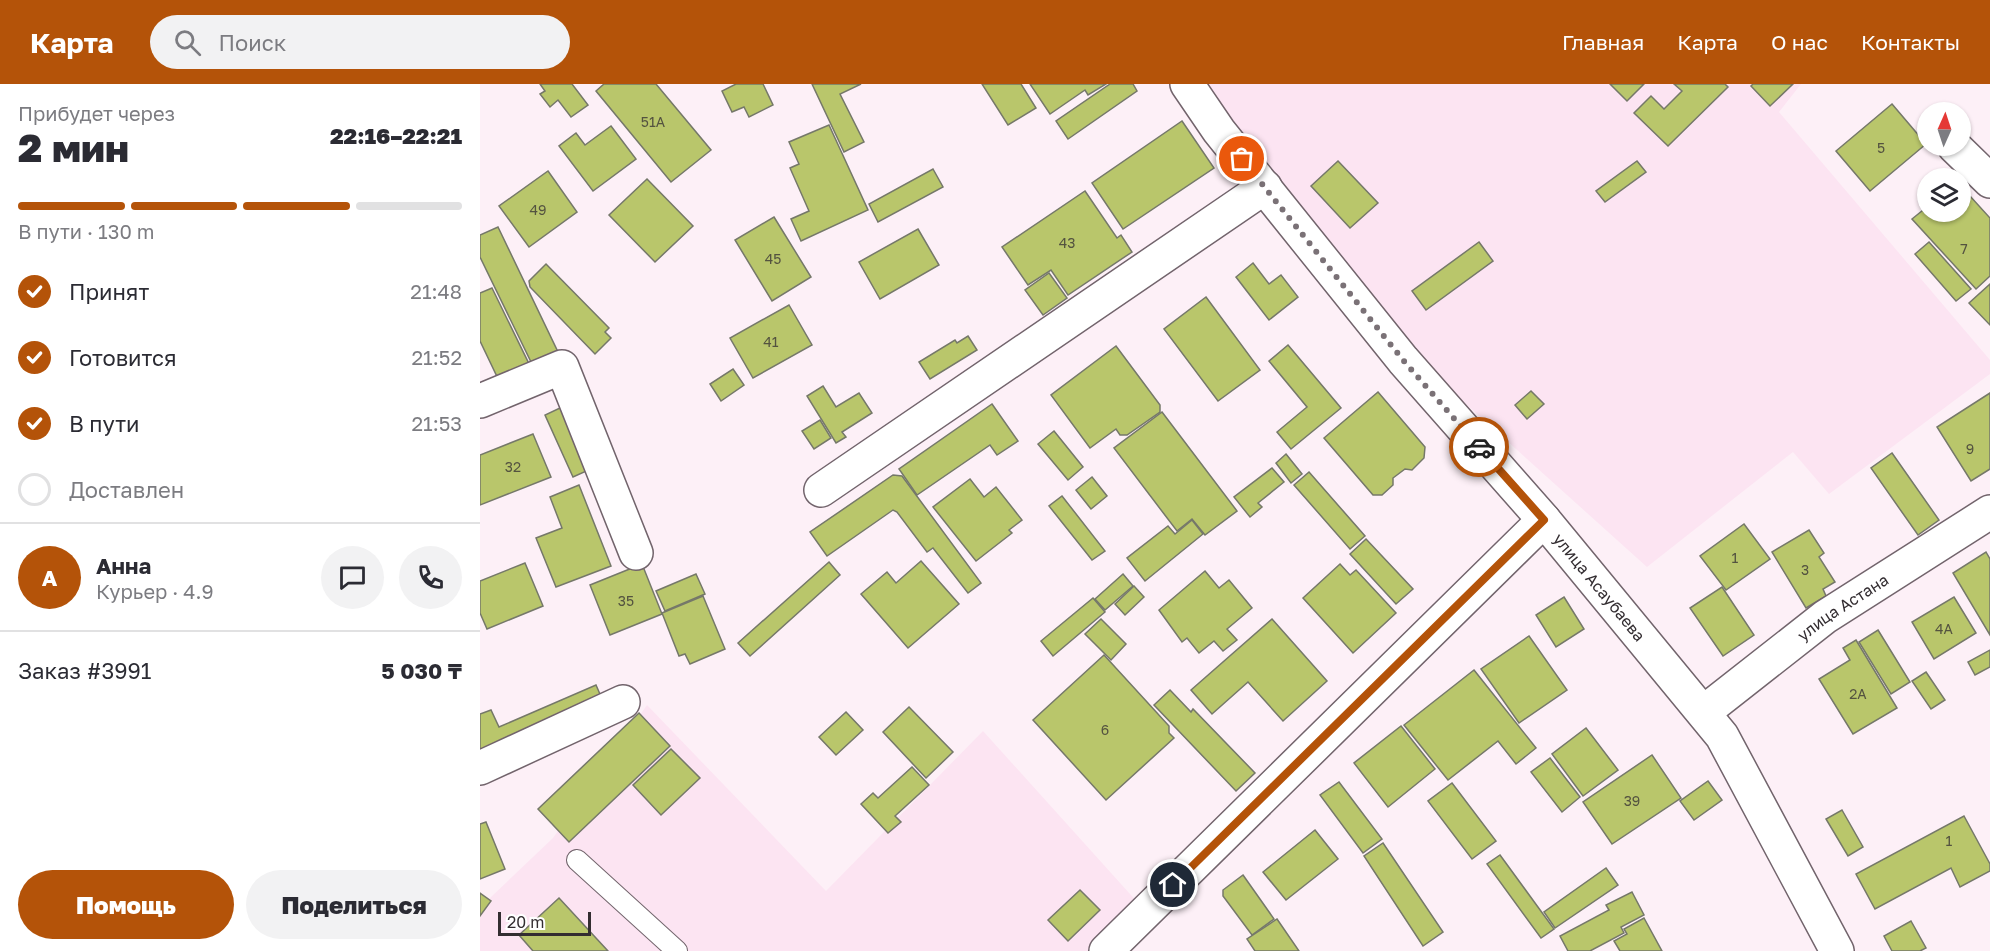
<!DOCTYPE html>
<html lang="ru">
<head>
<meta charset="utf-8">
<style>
	body { margin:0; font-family:"Golos Text",sans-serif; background:#f2f2f3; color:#2b2b33; height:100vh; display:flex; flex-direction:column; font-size:22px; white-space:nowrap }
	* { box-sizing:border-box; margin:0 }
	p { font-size:20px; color:#7c7c81 }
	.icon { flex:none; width:33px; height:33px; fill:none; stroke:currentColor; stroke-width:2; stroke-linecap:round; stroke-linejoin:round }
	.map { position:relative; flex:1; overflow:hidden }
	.panel { display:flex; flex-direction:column; background:#fff; width:480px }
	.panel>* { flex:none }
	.needle { width:39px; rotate:3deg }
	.tools { position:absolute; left:1437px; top:18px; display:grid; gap:12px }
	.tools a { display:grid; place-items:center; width:54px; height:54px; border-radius:50%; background:#fff; box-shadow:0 2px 4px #0004; font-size:30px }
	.scale { position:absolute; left:18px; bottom:15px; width:93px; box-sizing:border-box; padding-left:6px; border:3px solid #332d31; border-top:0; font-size:16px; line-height:21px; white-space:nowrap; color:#332d31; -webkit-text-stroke:4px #fff; paint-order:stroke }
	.pin { position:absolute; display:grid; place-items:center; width:51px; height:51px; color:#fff; margin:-26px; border:3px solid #fff; border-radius:50%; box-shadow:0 2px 6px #0007 }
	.courier { position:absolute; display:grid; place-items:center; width:60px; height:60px; margin:-30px; border:4px solid #b45309; border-radius:50%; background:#fff; color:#222; box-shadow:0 2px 8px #0007 }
	.summary em { font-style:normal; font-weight:800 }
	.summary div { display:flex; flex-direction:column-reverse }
	.summary { display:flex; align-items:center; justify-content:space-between; height:102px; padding:0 18px }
	h1 { font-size:39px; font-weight:800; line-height:45px }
	.bar { display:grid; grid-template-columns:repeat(4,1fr); gap:9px 6px; align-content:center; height:72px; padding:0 18px }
	.bar i { height:8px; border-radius:4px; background:#e1e1e2 }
	.bar .current { background:#b45309 }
	.bar p { grid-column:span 4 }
	.line { display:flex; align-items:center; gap:15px; padding:0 18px; border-top:2px solid #e1e1e2 }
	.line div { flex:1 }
	.round { display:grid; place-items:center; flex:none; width:63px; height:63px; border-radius:32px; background:#f2f2f3 }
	ol { padding:0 18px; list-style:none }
	li { display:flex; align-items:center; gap:18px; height:66px }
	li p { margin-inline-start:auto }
	li .icon { padding:6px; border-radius:50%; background:#b45309; color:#fff; stroke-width:4 }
	li:last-child { color:#7c7c81 }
	li i { width:33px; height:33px; border:3px solid #e1e1e2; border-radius:50% }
	.cta { display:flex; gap:12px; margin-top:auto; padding:12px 18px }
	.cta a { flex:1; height:69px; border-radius:36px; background:#b45309; color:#fff; font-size:24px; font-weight:800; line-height:69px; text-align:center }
	.cta a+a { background:#f2f2f3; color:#2b2b33 }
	header { display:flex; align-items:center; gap:36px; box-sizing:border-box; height:84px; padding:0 30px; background:#b45309; color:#fff }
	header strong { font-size:28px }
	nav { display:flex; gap:33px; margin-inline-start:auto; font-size:21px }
	.search { width:420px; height:54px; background:#f2f2f3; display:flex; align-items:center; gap:15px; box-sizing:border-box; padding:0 21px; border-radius:33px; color:#7c7c81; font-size:22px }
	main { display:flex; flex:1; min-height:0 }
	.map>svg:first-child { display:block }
	.built { fill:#fce4f2 }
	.building { fill:#b9c66b; stroke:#757869; stroke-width:1.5 }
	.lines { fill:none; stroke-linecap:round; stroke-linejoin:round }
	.lane-casing { stroke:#72646c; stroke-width:22 }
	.street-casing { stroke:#72646c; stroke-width:36 }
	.lane { stroke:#fff; stroke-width:20 }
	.street { stroke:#fff; stroke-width:33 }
	.done { stroke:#7a7176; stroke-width:6; stroke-dasharray:0 10.8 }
	.route { stroke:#b45309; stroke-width:8 }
	.labels { text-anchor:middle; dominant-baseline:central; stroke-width:4.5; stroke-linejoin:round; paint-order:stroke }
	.number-label { font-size:14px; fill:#545340 }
	.street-label { font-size:16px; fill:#332d31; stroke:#fff }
</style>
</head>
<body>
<header>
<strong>Карта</strong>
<div class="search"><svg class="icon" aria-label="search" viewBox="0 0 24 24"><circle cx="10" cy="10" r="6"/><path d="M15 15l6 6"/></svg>Поиск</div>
<nav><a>Главная</a><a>Карта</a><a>О нас</a><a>Контакты</a></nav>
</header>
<main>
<section class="panel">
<div class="summary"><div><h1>2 мин</h1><p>Прибудет через</p></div><em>22:16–22:21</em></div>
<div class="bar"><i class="current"></i><i class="current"></i><i class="current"></i><i></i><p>В пути · 130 m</p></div>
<ol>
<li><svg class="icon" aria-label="check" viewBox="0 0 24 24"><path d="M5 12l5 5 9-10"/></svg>Принят<p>21:48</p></li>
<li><svg class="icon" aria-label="check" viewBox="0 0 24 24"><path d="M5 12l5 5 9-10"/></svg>Готовится<p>21:52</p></li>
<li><svg class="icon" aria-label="check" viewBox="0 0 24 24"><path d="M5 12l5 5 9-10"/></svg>В пути<p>21:53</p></li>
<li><i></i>Доставлен</li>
</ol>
<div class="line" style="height:108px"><b class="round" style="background:#b45309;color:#fff">А</b><div><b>Анна</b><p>Курьер · 4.9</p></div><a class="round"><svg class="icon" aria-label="chat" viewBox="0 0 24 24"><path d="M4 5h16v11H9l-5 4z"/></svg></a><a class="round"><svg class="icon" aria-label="phone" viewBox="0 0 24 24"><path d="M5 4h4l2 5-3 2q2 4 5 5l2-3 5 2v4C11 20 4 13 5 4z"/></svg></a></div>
<div class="line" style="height:78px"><div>Заказ #3991</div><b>5 030 ₸</b></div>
<div class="cta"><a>Помощь</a><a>Поделиться</a></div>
</section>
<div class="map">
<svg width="1510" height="867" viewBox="0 0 1510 867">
	<rect width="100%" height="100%" fill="#fdf0f7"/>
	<g class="built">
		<polygon points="721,0 1321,0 1299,28 1510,276 1510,290 1349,410 1313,368 1167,483 937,276"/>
		<polygon points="167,621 346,807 503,647 659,820 612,867 0,867 0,828 11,813 73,754"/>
	</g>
	<g class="building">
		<polygon points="60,0 92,0 108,21 91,33 78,16 70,23 60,10 65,7"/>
		<polygon points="124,0 176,0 231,66 191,98 116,7"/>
		<polygon points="256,0 283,0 293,21 269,33 264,23 252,28 242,7"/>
		<polygon points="332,0 381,0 360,10 384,58 364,68"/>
		<polygon points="502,0 541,0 556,24 528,41"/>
		<polygon points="550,0 626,0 608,11 605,6 570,30"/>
		<polygon points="630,0 653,0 657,7 588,55 576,37"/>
		<polygon points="1130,0 1164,0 1147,17"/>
		<polygon points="1194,0 1245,0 1248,3 1188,62 1154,29 1171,12 1184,25 1202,7"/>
		<polygon points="1273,0 1313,0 1290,22 1271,2"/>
		<polygon points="1412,20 1446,60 1390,107 1356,67"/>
		<polygon points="702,37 734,84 643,145 612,99"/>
		<polygon points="349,41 388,126 321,157 311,135 329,127 310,84 319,80 309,58"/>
		<polygon points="131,42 156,75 113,107 79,62 96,49 105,61"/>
		<polygon points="858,77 898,119 870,144 831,102"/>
		<polygon points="1157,77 1166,88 1125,118 1116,107"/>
		<polygon points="453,85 463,103 398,138 389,120"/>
		<polygon points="68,87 97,128 49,163 19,122"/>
		<polygon points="167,95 213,142 175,178 129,131"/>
		<polygon points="1480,101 1510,134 1510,192 1496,205 1432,135 1448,122 1448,128 1480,128"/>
		<polygon points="605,107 637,154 641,151 652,168 588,211 571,186 548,201 522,163"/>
		<polygon points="294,133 331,193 292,217 255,156"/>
		<polygon points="18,143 78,268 52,280 0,173 0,151"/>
		<polygon points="438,145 459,181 400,215 379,178"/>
		<polygon points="999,158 1013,177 946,226 932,207"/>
		<polygon points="1449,158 1491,205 1476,217 1435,170"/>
		<polygon points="773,179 789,200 801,191 818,213 789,236 756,193"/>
		<polygon points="66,180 129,244 125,248 131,254 115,270 50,203 49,197"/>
		<polygon points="569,189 587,214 563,231 545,206"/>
		<polygon points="1510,200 1510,241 1489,219"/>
		<polygon points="12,204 53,288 22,303 0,257 0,209"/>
		<polygon points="726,213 780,286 738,317 684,245"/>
		<polygon points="309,221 332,261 273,294 250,254"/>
		<polygon points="488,252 497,266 450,295 439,278 475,256 477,259"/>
		<polygon points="808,261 861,324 811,365 797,348 827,323 789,277"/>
		<polygon points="636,262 680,321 680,328 647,351 640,351 636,345 610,364 571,311"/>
		<polygon points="253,285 264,301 241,317 230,300"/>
		<polygon points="343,302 356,323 379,309 392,329 362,348 366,353 356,359 327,312"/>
		<polygon points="1051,307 1064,320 1047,335 1035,321"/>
		<polygon points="898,308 945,363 944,374 932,386 925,385 913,394 913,401 902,411 893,411 844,354"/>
		<polygon points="1510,309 1510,385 1491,397 1457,343"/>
		<polygon points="512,320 538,357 517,371 510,361 437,411 419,385"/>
		<polygon points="82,323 111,385 93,393 65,331"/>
		<polygon points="682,328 757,427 725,451 712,435 697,447 634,364"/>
		<polygon points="340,336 351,354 334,365 322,347"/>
		<polygon points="574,347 603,383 588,396 558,360"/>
		<polygon points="53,350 71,393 0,421 0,371"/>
		<polygon points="1412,369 1459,436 1438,451 1391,384"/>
		<polygon points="806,370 822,390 811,399 796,379"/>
		<polygon points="792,384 804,398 778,419 782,423 770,433 754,413"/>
		<polygon points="829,388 885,452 870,465 814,401"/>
		<polygon points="413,391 422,392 501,499 488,509 453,464 447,468 417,428 413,426 347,472 330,448"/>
		<polygon points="612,393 627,412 611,425 596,406"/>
		<polygon points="490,395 504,413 516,403 542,436 529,446 532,449 496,477 453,423"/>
		<polygon points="99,401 131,482 76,503 56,454 82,444 70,413"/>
		<polygon points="582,412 625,467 612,476 569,422"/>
		<polygon points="712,436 723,450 665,497 647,474 688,442 695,450"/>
		<polygon points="1264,440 1290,475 1246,506 1220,472"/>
		<polygon points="1329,446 1344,469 1339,473 1355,498 1343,505 1346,512 1326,524 1292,468"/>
		<polygon points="886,455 933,505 916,520 870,470"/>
		<polygon points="1506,468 1510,475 1510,551 1473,489"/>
		<polygon points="441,477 479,520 428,564 381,510 407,488 416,499"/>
		<polygon points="349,478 360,491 270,572 258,559"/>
		<polygon points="45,479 63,522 7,545 0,529 0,497"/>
		<polygon points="162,480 182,530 130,551 110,501"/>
		<polygon points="860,480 870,491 876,486 916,529 873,569 823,514"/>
		<polygon points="725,487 739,504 749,496 772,524 747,545 757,556 743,567 734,557 719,569 707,554 702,558 679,526"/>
		<polygon points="216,490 225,510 185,527 176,507"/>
		<polygon points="643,490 653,502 625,526 615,515"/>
		<polygon points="654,502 664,513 645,531 635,520"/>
		<polygon points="1242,503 1274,551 1243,572 1210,524"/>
		<polygon points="223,512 245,565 210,580 205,570 199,572 182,529"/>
		<polygon points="1084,513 1104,545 1076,563 1056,531"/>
		<polygon points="1474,513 1496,549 1454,575 1432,538"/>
		<polygon points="613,514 625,528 573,572 561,557"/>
		<polygon points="621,535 646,560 631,576 605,550"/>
		<polygon points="792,535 847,597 803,637 768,598 732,630 711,606"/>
		<polygon points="1398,546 1430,598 1411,610 1379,558"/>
		<polygon points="1049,552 1087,606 1039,639 1001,585"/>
		<polygon points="1376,556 1417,624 1373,650 1339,595 1370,576 1363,564"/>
		<polygon points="1510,566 1510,583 1495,591 1488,578"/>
		<polygon points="624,571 689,642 689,649 694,654 626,716 553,636"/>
		<polygon points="994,586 1056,664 1036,680 1018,657 968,696 924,641"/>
		<polygon points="1446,588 1465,616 1451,625 1432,597"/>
		<polygon points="116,601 123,617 0,670 0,630 11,626 19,643"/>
		<polygon points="690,606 711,628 713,625 775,689 756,707 674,621"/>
		<polygon points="429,623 473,668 446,694 403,648"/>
		<polygon points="366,628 383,646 356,671 339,653"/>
		<polygon points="159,629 190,662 89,758 58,725"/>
		<polygon points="921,642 955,685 908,723 874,679"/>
		<polygon points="1106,644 1138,686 1103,712 1072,670"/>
		<polygon points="191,665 220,694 181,731 153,701"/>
		<polygon points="1172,671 1201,714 1132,760 1103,718"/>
		<polygon points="1070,674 1100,713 1082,728 1051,688"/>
		<polygon points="432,683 449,701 415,732 421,738 408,749 381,720 393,709 398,714"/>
		<polygon points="1228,697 1242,716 1214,736 1200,717"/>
		<polygon points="859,698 902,755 883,769 840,711"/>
		<polygon points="972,699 1016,757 992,775 948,717"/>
		<polygon points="1362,726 1383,763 1368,772 1346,735"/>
		<polygon points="1484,732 1510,780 1510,787 1480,803 1471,784 1395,825 1376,790"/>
		<polygon points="6,738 25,785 0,795 0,740"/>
		<polygon points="835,746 858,775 806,816 783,788"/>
		<polygon points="903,759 963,848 943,862 884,772"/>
		<polygon points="1020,771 1074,845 1061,854 1007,780"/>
		<polygon points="1126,784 1138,801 1075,844 1064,828"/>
		<polygon points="763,791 794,835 772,851 743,812 743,806"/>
		<polygon points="600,806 620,826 588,857 568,836"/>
		<polygon points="1152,808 1164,831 1141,843 1144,849 1110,867 1088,867 1080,852 1129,826 1126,821"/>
		<polygon points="0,809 11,817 0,832"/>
		<polygon points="79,814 128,867 53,867 39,851"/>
		<polygon points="1164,834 1182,867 1140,867 1134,857 1147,850 1144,845"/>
		<polygon points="797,835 819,867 775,867 767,855"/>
		<polygon points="1431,837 1446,864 1440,867 1412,867 1404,852"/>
	</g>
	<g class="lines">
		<defs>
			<polyline id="lane" points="97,776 197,867"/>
			<g id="street">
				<path id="s1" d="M707 0 739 47 923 276 1064 436 1242 652 1357 867"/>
				<polyline points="1474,62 1510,97"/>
				<polyline points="0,317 82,283 156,469"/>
				<polyline points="341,406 785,103"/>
				<path id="s2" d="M1224 628 1345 533 1510 428"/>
				<polyline points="0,684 143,618"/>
				<polyline points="626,867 1064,436"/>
			</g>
		</defs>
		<use href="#lane" class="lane-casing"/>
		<use href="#street" class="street-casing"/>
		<use href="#lane" class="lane"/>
		<use href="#street" class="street"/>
	</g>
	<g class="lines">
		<polyline class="done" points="762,75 923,276 999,363"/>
		<polyline class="route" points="693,801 1064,436 999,363"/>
	</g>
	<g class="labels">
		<g class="number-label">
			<text x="173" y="37">51А</text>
			<text x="1401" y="63">5</text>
			<text x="58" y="125">49</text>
			<text x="587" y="158">43</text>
			<text x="1484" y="164">7</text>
			<text x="293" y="174">45</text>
			<text x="291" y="257">41</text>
			<text x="1490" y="364">9</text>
			<text x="33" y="382">32</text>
			<text x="1255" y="473">1</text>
			<text x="1325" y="485">3</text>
			<text x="146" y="516">35</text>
			<text x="1464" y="544">4А</text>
			<text x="1378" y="609">2А</text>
			<text x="625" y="645">6</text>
			<text x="1152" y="716">39</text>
			<text x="1469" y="756">1</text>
		</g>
		<g class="street-label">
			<text stroke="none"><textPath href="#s1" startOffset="651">улица Асаубаева</textPath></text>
			<text stroke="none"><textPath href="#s2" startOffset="174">улица Астана</textPath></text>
		</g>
	</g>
</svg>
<div class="tools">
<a><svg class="needle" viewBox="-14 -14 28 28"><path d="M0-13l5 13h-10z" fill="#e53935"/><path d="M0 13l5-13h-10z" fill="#7c7c81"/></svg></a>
<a><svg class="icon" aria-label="layers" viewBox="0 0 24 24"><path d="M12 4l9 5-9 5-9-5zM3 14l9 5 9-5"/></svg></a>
</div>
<div class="scale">20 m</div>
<div class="pin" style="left:762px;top:75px;background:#ea580c"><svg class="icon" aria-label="bag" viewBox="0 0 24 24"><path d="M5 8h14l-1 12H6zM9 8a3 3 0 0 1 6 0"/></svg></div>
<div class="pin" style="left:693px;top:801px;background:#1f2937"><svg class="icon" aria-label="home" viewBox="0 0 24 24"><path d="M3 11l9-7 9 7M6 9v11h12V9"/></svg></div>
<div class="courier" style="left:999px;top:363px"><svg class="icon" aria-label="car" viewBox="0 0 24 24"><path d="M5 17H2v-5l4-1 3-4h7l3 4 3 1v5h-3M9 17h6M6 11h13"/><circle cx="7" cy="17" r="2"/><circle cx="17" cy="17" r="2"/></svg></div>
</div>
</main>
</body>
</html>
